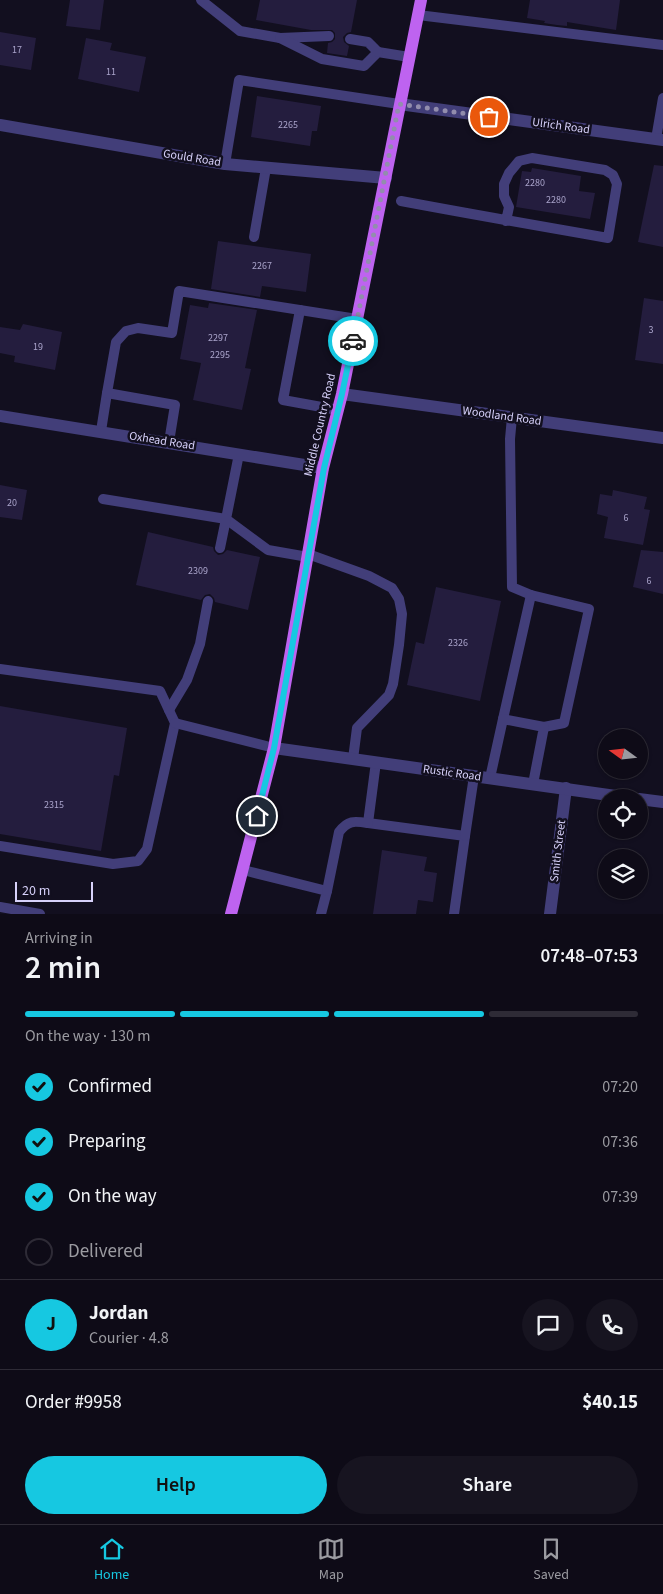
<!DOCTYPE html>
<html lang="en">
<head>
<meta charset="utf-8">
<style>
	body { margin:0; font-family:"Source Sans 3",sans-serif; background:#171420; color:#f1f3f6; height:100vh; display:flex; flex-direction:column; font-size:19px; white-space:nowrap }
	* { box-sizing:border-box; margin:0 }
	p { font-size:16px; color:#9b9ba1 }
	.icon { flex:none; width:28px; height:28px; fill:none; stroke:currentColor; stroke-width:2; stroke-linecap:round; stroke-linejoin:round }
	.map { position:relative; height:914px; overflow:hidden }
	.panel { display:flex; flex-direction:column; background:#0e0b17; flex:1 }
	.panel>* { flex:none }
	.needle { width:32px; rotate:285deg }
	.buttons { position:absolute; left:598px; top:729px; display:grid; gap:10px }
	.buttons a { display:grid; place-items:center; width:50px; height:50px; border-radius:50%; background:#0e0b17; box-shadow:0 1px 4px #0004,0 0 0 1px #2e2b36; font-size:25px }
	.scale { position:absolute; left:15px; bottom:12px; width:78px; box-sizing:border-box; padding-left:5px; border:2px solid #d7d1fa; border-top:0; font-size:14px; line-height:18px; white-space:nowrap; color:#d7d1fa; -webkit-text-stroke:4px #120f1f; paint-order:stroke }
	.pin { position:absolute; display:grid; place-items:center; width:42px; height:42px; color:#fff; margin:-21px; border:2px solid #fff; border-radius:50%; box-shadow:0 1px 5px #0007 }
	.courier { position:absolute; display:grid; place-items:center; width:50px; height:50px; margin:-25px; border:4px solid #16c8e1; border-radius:50%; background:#fff; color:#222; box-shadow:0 1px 6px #0007 }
	.summary em { font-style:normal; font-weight:600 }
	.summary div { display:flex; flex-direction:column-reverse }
	.summary { display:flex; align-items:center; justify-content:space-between; height:85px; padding:0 25px }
	h1 { font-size:32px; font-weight:600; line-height:38px }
	.bar { display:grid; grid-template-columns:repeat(4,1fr); gap:8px 5px; align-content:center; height:60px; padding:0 25px }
	.bar i { height:6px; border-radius:4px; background:#2e2b36 }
	.bar .current { background:#16c8e1 }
	.bar p { grid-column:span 4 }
	.line { display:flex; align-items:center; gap:12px; padding:0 25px; border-top:1px solid #2e2b36 }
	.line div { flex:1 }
	.round { display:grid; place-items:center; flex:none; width:52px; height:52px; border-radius:26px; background:#171420 }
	ol { padding:0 25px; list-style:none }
	li { display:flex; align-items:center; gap:15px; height:55px }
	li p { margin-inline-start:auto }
	li .icon { padding:5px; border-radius:50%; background:#16c8e1; color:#111; stroke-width:4 }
	li:last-child { color:#9b9ba1 }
	li i { width:28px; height:28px; border:2px solid #2e2b36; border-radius:50% }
	.action { display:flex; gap:10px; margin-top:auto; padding:10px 25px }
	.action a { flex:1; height:58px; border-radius:30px; background:#16c8e1; color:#111; font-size:20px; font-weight:600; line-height:58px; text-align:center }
	.action a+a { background:#171420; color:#f1f3f6 }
	.dock { display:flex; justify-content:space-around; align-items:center; height:70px; border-top:1px solid #2e2b36; background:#0e0b17; font-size:14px; color:#9b9ba1 }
	.dock a { display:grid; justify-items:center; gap:2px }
	.dock .current { color:#16c8e1 }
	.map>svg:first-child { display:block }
	.building { fill:#241d3e }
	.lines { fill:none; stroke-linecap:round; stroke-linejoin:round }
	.service { stroke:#423e79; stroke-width:10 }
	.minor { stroke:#423e79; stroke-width:12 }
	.tertiary { stroke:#423e79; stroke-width:12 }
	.primary { stroke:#be63f0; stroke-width:12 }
	.done { stroke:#928dad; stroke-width:5; stroke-dasharray:0 9 }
	.route { stroke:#16c8e1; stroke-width:6 }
	.labels { text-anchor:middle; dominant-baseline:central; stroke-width:5; stroke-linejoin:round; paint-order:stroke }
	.number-label { font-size:10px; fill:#aaa4cb }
	.street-label { font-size:12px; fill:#d7d1fa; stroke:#120f1f }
</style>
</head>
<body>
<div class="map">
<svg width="663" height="914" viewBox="0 0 663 914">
	<rect width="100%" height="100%" fill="#120f1f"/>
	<g class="building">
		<polygon points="70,0 104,0 100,30 66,26"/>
		<polygon points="260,0 357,0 351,32 347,33 343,37 344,42 349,46 347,56 327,53 328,43 332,42 335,39 335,33 332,30 311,30 256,20"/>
		<polygon points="530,0 620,0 616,30 567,22 567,26 557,25 544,23 545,21 527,18"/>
		<polygon points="0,32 36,38 31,70 0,65"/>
		<polygon points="86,38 112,43 110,50 146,57 139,92 78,79"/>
		<polygon points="257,96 321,106 317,131 312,131 310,146 251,137"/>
		<polygon points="654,165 663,166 663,247 638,242"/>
		<polygon points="532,168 581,176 579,191 595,193 590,219 516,207 522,171 531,172"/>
		<polygon points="218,241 311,254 306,292 262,286 260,297 211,289"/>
		<polygon points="644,298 663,301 663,364 635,360"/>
		<polygon points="209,303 257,310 245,368 251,369 242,410 193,400 201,363 180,359 190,305 208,308"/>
		<polygon points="23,324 62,332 55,370 14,362 15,356 0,353 0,327 20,330"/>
		<polygon points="0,485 27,490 22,520 0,517"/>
		<polygon points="613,490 647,497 644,509 650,510 643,545 604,538 608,517 597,514 600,494 612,496"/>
		<polygon points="148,532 213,547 214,551 218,555 223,554 227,550 260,557 248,610 215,602 214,598 210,594 205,595 201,600 136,585"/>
		<polygon points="641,550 663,552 663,594 633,587"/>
		<polygon points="436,587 501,601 480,701 407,685 416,642 424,644"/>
		<polygon points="0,706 127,728 119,776 114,775 101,851 0,834"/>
		<polygon points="382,850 427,857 424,871 437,873 433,902 418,900 416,914 373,914"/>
	</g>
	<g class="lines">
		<g class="service">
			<polyline points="201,0 240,31 280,38 329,36"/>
			<polyline points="418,15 663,45"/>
			<polyline points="280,38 322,59 364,66 378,52 409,57"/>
			<polyline points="350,39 368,42 378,52"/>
			<polyline points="656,139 663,98"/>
			<polyline points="225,164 239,80 399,104"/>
			<path d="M401 201C470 214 539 226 608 238L617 184 613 175 605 170 532 158 519 161 509 173 504 184V196L509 207 506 221"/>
			<polyline points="254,237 266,168"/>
			<polyline points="300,310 283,400 338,410"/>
			<polyline points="512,417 510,439 512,587 531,595"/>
			<polyline points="101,431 107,393"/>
			<polyline points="169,442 175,405 107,393 116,342 126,331 138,328 172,333 179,291 357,319"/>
			<polyline points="239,454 226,519 268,550 308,557"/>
			<polyline points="103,499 226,519 220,548"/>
			<polyline points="308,554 369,576 392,588 399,599 402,614 399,645 393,684 389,695 357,728 353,759"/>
			<polyline points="0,669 160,691 175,723 147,849 138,861 113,864 0,846"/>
			<polyline points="169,710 187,680 200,644 208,601"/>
			<polyline points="503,719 531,595 589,609 564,723 544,727"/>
			<polyline points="175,723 274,748"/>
			<polyline points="376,762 368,823 465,836 454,914"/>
			<polyline points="490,778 503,719 544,727 533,784"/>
			<polyline points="465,836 474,776"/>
			<polyline points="243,870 327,891 321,914"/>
			<path d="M327 891 339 832C348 820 354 821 368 823"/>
			<polyline points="0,907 40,914"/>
		</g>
		<g class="minor">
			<polyline points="399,104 663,140"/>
			<polyline points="0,125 225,164 386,178"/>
			<polyline points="342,394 663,438"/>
			<polyline points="0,416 323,468"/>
			<polyline points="550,914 566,788"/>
		</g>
		<g class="tertiary">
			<polyline points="274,748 630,798"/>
			<polyline points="639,799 663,802"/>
		</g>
		<polyline class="primary" points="231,914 274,748 323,468 342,394 421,0"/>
	</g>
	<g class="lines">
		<polyline class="done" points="353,341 399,104 489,117"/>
		<polyline class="route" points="257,816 274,748 324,468 342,394 353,341"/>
	</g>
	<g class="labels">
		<g class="number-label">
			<text x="17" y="50">17</text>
			<text x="111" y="72">11</text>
			<text x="288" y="125">2265</text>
			<text x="535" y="183">2280</text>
			<text x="556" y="200">2280</text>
			<text x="262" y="266">2267</text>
			<text x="651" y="330">3</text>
			<text x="218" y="338">2297</text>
			<text x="38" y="347">19</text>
			<text x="220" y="355">2295</text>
			<text x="12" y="503">20</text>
			<text x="626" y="518">6</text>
			<text x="198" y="571">2309</text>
			<text x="649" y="581">6</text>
			<text x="458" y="643">2326</text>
			<text x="54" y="805">2315</text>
		</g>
		<g class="street-label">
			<text transform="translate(561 126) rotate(8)">Ulrich Road</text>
			<text transform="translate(192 158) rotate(9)">Gould Road</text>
			<text transform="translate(502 416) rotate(8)">Woodland Road</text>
			<text transform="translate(320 425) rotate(-77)">Middle Country Road</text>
			<text transform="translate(162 441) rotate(9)">Oxhead Road</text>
			<text transform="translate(452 773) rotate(8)">Rustic Road</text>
			<text transform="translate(558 851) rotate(-83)">Smith Street</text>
		</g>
	</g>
</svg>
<div class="buttons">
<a><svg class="needle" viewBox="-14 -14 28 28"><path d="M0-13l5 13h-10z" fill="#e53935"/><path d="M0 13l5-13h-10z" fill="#9b9ba1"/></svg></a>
<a><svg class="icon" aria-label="locate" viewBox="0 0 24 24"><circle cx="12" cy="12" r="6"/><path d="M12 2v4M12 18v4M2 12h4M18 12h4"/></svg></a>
<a><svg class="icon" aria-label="layers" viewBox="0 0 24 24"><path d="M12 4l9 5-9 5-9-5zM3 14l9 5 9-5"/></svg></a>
</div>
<div class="scale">20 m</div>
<div class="pin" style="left:489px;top:117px;background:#ea580c"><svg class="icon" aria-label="bag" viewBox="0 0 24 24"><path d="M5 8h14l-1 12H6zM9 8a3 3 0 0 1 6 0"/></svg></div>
<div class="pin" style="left:257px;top:816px;background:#1f2937"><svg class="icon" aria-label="home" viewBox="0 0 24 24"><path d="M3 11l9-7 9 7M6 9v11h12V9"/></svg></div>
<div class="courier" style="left:353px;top:341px"><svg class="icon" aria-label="car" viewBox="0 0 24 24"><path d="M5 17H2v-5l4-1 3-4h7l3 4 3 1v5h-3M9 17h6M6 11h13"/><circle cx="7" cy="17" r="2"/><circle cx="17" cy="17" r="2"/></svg></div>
</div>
<section class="panel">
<div class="summary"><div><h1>2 min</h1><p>Arriving in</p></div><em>07:48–07:53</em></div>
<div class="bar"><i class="current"></i><i class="current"></i><i class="current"></i><i></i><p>On the way · 130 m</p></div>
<ol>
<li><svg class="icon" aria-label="check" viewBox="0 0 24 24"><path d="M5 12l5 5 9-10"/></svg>Confirmed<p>07:20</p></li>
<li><svg class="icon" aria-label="check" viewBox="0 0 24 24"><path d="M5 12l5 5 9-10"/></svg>Preparing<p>07:36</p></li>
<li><svg class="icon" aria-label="check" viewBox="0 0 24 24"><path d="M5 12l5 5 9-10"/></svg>On the way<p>07:39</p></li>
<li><i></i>Delivered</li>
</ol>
<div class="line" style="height:90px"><b class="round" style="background:#16c8e1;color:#111">J</b><div><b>Jordan</b><p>Courier · 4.8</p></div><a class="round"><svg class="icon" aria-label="chat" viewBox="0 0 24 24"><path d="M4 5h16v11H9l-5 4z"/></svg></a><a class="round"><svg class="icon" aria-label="phone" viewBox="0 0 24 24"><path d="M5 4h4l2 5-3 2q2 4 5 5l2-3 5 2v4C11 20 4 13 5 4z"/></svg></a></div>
<div class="line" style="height:65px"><div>Order #9958</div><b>$40.15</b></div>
<div class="action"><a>Help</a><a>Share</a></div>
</section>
<nav class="dock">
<a class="current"><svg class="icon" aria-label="home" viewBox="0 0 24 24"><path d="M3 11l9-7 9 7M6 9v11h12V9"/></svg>Home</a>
<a><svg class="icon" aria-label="map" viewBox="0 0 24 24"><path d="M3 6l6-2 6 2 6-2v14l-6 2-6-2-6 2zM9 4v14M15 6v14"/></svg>Map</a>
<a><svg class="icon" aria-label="saved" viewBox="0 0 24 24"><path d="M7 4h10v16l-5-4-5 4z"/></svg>Saved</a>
</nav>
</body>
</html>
